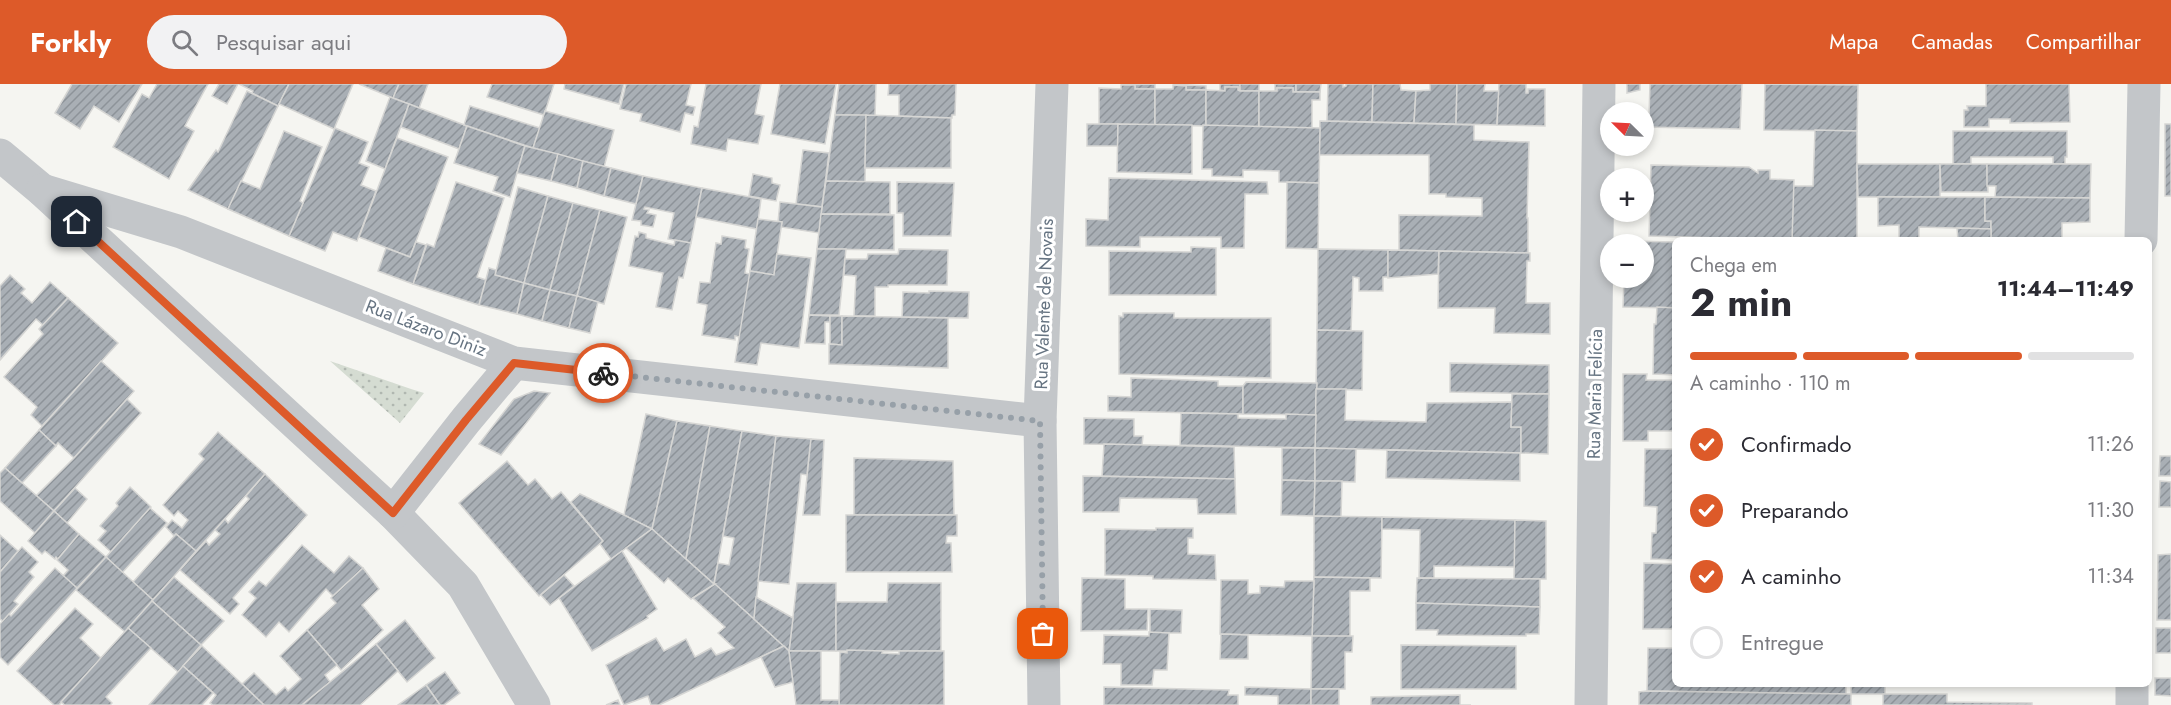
<!DOCTYPE html>
<html lang="pt">
<head>
<meta charset="utf-8">
<style>
	body { margin:0; font-family:Jost,sans-serif; background:#f2f2f3; color:#2b2b33; height:100vh; display:flex; flex-direction:column; font-size:22px; white-space:nowrap }
	* { box-sizing:border-box; margin:0 }
	p { font-size:20px; color:#7c7c81 }
	.icon { flex:none; width:33px; height:33px; fill:none; stroke:currentColor; stroke-width:2; stroke-linecap:round; stroke-linejoin:round }
	.map { position:relative; flex:1; overflow:hidden }
	.side { position:absolute; left:1672px; top:153px; width:480px; height:450px; display:flex; flex-direction:column; background:#fff; border-radius:9px; box-shadow:0 3px 9px #0003 }
	.side>* { flex:none }
	.needle { width:39px; rotate:294deg }
	.tools { position:absolute; left:1600px; top:18px; display:grid; gap:12px }
	.tools a { display:grid; place-items:center; width:54px; height:54px; border-radius:50%; background:#fff; box-shadow:0 3px 9px #0003; font-size:30px }
	.pin { position:absolute; display:grid; place-items:center; width:51px; height:51px; color:#fff; margin:-26px; border-radius:12px; box-shadow:0 3px 9px #0006 }
	.courier { position:absolute; display:grid; place-items:center; width:60px; height:60px; margin:-30px; border:4px solid #dd5a29; border-radius:50%; background:#fff; color:#222; box-shadow:0 2px 8px #0007 }
	.summary em { font-style:normal; font-weight:700 }
	.summary div { display:flex; flex-direction:column-reverse }
	.summary { display:flex; align-items:center; justify-content:space-between; height:102px; padding:0 18px }
	h1 { font-size:39px; font-weight:700; line-height:45px }
	.bar { display:grid; grid-template-columns:repeat(4,1fr); gap:9px 6px; align-content:center; height:72px; padding:0 18px }
	.bar i { height:8px; border-radius:4px; background:#e1e1e2 }
	.bar .selected { background:#dd5a29 }
	.bar p { grid-column:span 4 }
	ol { padding:0 18px; list-style:none }
	li { display:flex; align-items:center; gap:18px; height:66px }
	li p { margin-inline-start:auto }
	li .icon { padding:6px; border-radius:50%; background:#dd5a29; color:#fff; stroke-width:4 }
	li:last-child { color:#7c7c81 }
	li i { width:33px; height:33px; border:3px solid #e1e1e2; border-radius:50% }
	header { display:flex; align-items:center; gap:36px; box-sizing:border-box; height:84px; padding:0 30px; background:#dd5a29; color:#fff }
	header strong { font-size:28px }
	nav { display:flex; gap:33px; margin-inline-start:auto; font-size:21px }
	.search { width:420px; height:54px; background:#f2f2f3; display:flex; align-items:center; gap:15px; box-sizing:border-box; padding:0 21px; border-radius:33px; color:#7c7c81; font-size:22px }
	.map>svg:first-child { display:block }
	.grass { fill:url(#grass-dots) }
	.building { fill:url(#building-hatch); stroke:#d6d6d4; stroke-width:1.5 }
	.lines { fill:none; stroke-linecap:round; stroke-linejoin:round }
	.minor { stroke:#c3c6c9; stroke-width:33 }
	.done { stroke:#97a0a8; stroke-width:6; stroke-dasharray:0 10.8 }
	.route { stroke:#dd5a29; stroke-width:8 }
	.labels { text-anchor:middle; dominant-baseline:central; stroke-width:6; stroke-linejoin:round; paint-order:stroke }
	.street-label { font-size:18px; fill:#657381; stroke:#fff }
</style>
</head>
<body>
<header>
<strong>Forkly</strong>
<div class="search"><svg class="icon" aria-label="search" viewBox="0 0 24 24"><circle cx="10" cy="10" r="6"/><path d="M15 15l6 6"/></svg>Pesquisar aqui</div>
<nav><a>Mapa</a><a>Camadas</a><a>Compartilhar</a></nav>
</header>
<div class="map">
<svg width="2171" height="621" viewBox="0 0 2171 621">
	<defs>
		<pattern id="grass-dots" width="8" height="8" patternUnits="userSpaceOnUse" patternTransform="scale(1.5)"><rect width="8" height="8" fill="#d5dcd2"/><path d="M2 2h.1M6 6h.1" fill="none" stroke="#b0b7b0" stroke-width="1.8" stroke-linecap="round"/></pattern>
		<pattern id="building-hatch" width="6" height="6" patternUnits="userSpaceOnUse" patternTransform="scale(1.5)"><rect width="6" height="6" fill="#a9afb5"/><path d="M-1 1l2-2M0 6l6-6M5 7l2-2" fill="none" stroke="#8d9399"/></pattern>
	</defs>
	<rect width="100%" height="100%" fill="#f5f5f1"/>
	<polygon class="grass" points="330,277 411,305 424,309 400,339"/>
	<g class="building">
		<polygon points="72,0 142,0 119,38 94,22 80,45 55,29"/>
		<polygon points="157,0 208,0 185,42 194,47 169,95 113,63 142,10 149,14"/>
		<polygon points="219,0 238,0 227,20 212,12"/>
		<polygon points="239,0 289,0 278,22 252,9 253,7"/>
		<polygon points="289,0 353,0 334,45 279,20"/>
		<polygon points="359,0 399,0 393,14"/>
		<polygon points="399,0 428,0 419,24 393,14"/>
		<polygon points="492,0 554,0 544,31 487,13"/>
		<polygon points="565,0 624,0 619,20 564,5"/>
		<polygon points="626,0 691,0 686,21 695,23 693,31 685,29 680,48 640,37 642,30 620,25"/>
		<polygon points="706,0 761,0 755,30 764,32 758,60 728,55 726,67 691,60 694,42 698,43"/>
		<polygon points="780,0 836,0 825,60 771,50"/>
		<polygon points="839,0 876,0 875,32 835,31"/>
		<polygon points="889,0 956,0 955,31 952,31 952,34 899,32 899,11 888,11"/>
		<polygon points="1155,0 1155,5 1135,5 1135,1 1121,1"/>
		<polygon points="1173,0 1206,2 1206,6 1186,6 1186,2"/>
		<polygon points="1220,0 1240,0 1240,7 1238,6 1238,3 1225,3 1225,7 1220,6"/>
		<rect x="1240" y="0" width="19" height="7"/>
		<polygon points="1275,0 1296,0 1296,8 1293,8 1293,4 1277,4 1277,7 1275,7"/>
		<polygon points="1296,0 1321,0 1320,8 1296,8"/>
		<polygon points="1328,0 1343,0 1343,3 1346,2 1346,0 1373,0 1372,38 1327,37"/>
		<polygon points="1373,0 1400,0 1401,6 1416,7 1414,39 1372,38"/>
		<polygon points="1430,0 1457,0 1456,40 1414,39 1416,7 1430,6"/>
		<polygon points="1457,0 1485,0 1484,7 1499,7 1497,41 1456,40"/>
		<polygon points="1499,0 1526,0 1526,9 1528,9 1528,5 1545,5 1545,42 1497,41"/>
		<polygon points="1627,0 1640,0 1640,6 1627,9"/>
		<polygon points="1650,0 1742,0 1740,45 1644,43 1644,30 1649,31"/>
		<polygon points="1765,0 1858,1 1857,47 1764,46"/>
		<polygon points="1986,0 2069,0 2070,38 2010,39 2010,35 1989,35 1989,43 1964,43 1964,26 1968,26 1967,22 1986,22"/>
		<polygon points="1121,1 1135,1 1135,5 1155,5 1155,41 1099,40 1099,4 1121,5"/>
		<polygon points="1173,1 1186,2 1186,6 1206,6 1206,42 1155,41 1155,5 1173,5"/>
		<polygon points="1225,3 1238,3 1238,6 1240,7 1259,7 1259,43 1206,42 1206,6 1225,7"/>
		<polygon points="1277,4 1293,4 1293,8 1320,8 1320,16 1312,16 1312,44 1259,43 1259,7 1277,7"/>
		<polygon points="247,7 278,22 228,125 188,106 216,66 218,68"/>
		<polygon points="390,13 409,20 385,85 366,77"/>
		<polygon points="409,20 467,42 459,65 401,43"/>
		<polygon points="470,22 540,44 533,64 464,41"/>
		<polygon points="545,27 614,46 604,83 533,64"/>
		<polygon points="835,31 866,31 865,98 826,97"/>
		<polygon points="866,31 951,34 951,84 865,84"/>
		<polygon points="1320,37 1474,41 1474,56 1529,58 1527,134 1528,134 1528,169 1399,166 1399,131 1482,132 1482,114 1446,113 1446,110 1429,110 1429,71 1319,71"/>
		<rect x="1087" y="40" width="31" height="22"/>
		<polygon points="1118,40 1192,41 1192,90 1117,88"/>
		<rect x="2165" y="40" width="6" height="72"/>
		<polygon points="1203,41 1320,44 1319,99 1279,98 1279,87 1243,86 1243,93 1212,92 1212,85 1202,85"/>
		<polygon points="467,42 525,62 510,113 493,107 498,93 454,79"/>
		<polygon points="335,44 368,58 359,79 369,83 361,101 376,107 357,157 333,148 325,167 289,152"/>
		<polygon points="1815,46 1857,47 1857,156 1792,156 1793,102 1813,102"/>
		<polygon points="284,47 322,63 300,117 303,119 289,152 228,125 241,97 260,105"/>
		<polygon points="1953,47 2067,47 2067,73 2065,73 2065,80 2053,80 2053,73 1971,73 1971,80 1953,80"/>
		<polygon points="397,54 448,73 410,173 359,153"/>
		<polygon points="525,62 558,70 551,97 517,89"/>
		<polygon points="803,66 829,69 822,123 796,120"/>
		<polygon points="558,70 583,77 577,104 551,97"/>
		<polygon points="583,77 611,84 604,112 577,104"/>
		<polygon points="1857,80 1940,80 1940,113 1858,113"/>
		<polygon points="1940,80 1987,80 1988,108 1941,108"/>
		<polygon points="1987,80 2091,80 2090,114 1995,113 1996,102 1987,102"/>
		<polygon points="1651,81 1749,83 1758,89 1758,86 1770,86 1770,95 1794,96 1792,156 1649,152"/>
		<polygon points="611,84 643,92 636,120 604,112"/>
		<polygon points="753,90 772,94 772,99 780,101 776,117 749,112"/>
		<polygon points="643,92 702,104 691,159 668,155 674,129 645,123 644,125 649,126 647,129 656,131 653,143 641,141 641,137 632,136"/>
		<polygon points="1109,94 1267,98 1268,110 1245,110 1244,164 1221,164 1221,153 1140,153 1140,163 1086,162 1086,135 1108,136"/>
		<polygon points="826,97 890,98 890,130 821,130"/>
		<polygon points="456,98 504,114 477,193 486,196 479,221 413,200 427,160 434,163"/>
		<polygon points="897,98 954,99 951,152 903,152 903,129 897,129"/>
		<polygon points="1287,98 1319,99 1318,165 1286,164"/>
		<polygon points="518,103 548,112 524,199 495,191"/>
		<polygon points="702,104 761,115 757,145 696,133"/>
		<polygon points="548,112 573,119 550,206 524,199"/>
		<polygon points="1878,113 1985,113 1985,137 1991,137 1991,145 1919,143 1919,155 1899,155 1899,141 1878,142"/>
		<polygon points="1985,113 2090,114 2090,138 2062,139 2062,156 1991,156 1991,137 1985,137"/>
		<polygon points="780,118 822,123 819,149 781,143 782,138 778,138"/>
		<polygon points="573,119 600,126 577,212 550,206"/>
		<polygon points="600,126 627,133 604,220 577,212"/>
		<polygon points="821,130 894,131 894,166 817,165"/>
		<polygon points="758,135 782,138 774,191 750,187"/>
		<polygon points="1957,144 1991,145 1991,156 1958,156"/>
		<polygon points="639,148 646,150 646,154 674,161 675,156 691,159 683,194 679,193 672,226 656,223 663,189 629,182 635,152 638,153"/>
		<polygon points="722,152 746,156 745,164 749,165 745,189 750,190 740,253 735,252 735,256 702,251 707,221 697,219 700,198 710,199 716,159 721,160"/>
		<polygon points="1624,157 1676,158 1676,224 1623,223 1624,194 1644,194 1644,160 1624,160"/>
		<polygon points="416,158 426,161 413,200 378,187 386,164 410,173"/>
		<polygon points="1191,163 1216,164 1216,211 1109,211 1109,167 1191,168"/>
		<polygon points="817,165 846,165 839,231 809,231"/>
		<polygon points="899,165 948,166 947,201 888,201 888,203 875,203 875,232 854,232 856,192 844,191 845,175 867,175 868,170 898,170"/>
		<polygon points="1318,165 1388,166 1388,193 1383,193 1383,207 1359,207 1359,194 1353,193 1351,247 1317,246"/>
		<polygon points="1388,166 1439,167 1438,190 1388,194"/>
		<polygon points="1439,167 1530,169 1530,177 1527,177 1526,219 1550,219 1550,250 1494,249 1495,224 1438,224"/>
		<polygon points="777,170 811,174 799,264 761,259 757,281 735,278 750,187 774,191"/>
		<polygon points="489,184 496,186 495,191 524,199 517,230 479,221"/>
		<polygon points="10,191 25,205 21,209 32,219 50,198 68,214 43,241 36,235 0,276 0,202"/>
		<polygon points="524,199 550,206 542,237 517,230"/>
		<polygon points="550,206 577,212 569,244 542,237"/>
		<polygon points="929,207 969,208 968,234 902,233 903,208 929,209"/>
		<polygon points="577,212 598,218 590,249 569,244"/>
		<polygon points="68,214 118,259 42,342 31,331 37,323 4,293 43,250 39,245"/>
		<polygon points="1657,223 1676,224 1676,291 1653,290 1654,240 1656,240"/>
		<polygon points="1123,229 1174,229 1174,234 1271,234 1271,294 1119,290 1119,232 1123,233"/>
		<polygon points="809,231 830,232 830,238 825,238 825,260 805,259"/>
		<polygon points="830,232 842,232 842,261 830,260"/>
		<polygon points="842,232 948,234 948,284 829,280 829,260 842,261"/>
		<polygon points="1317,246 1363,247 1362,306 1316,305"/>
		<polygon points="101,277 134,307 74,374 58,359 56,362 39,346"/>
		<polygon points="1450,279 1549,281 1549,310 1450,308"/>
		<polygon points="1623,290 1647,290 1646,296 1676,296 1676,347 1648,347 1648,357 1623,357"/>
		<polygon points="1131,294 1218,297 1218,302 1243,302 1243,330 1108,327 1108,312 1131,313"/>
		<polygon points="1246,298 1317,299 1316,331 1243,330 1243,302"/>
		<polygon points="1316,305 1346,305 1345,336 1426,338 1427,319 1512,318 1511,343 1521,343 1521,369 1315,364"/>
		<polygon points="534,307 550,309 501,371 479,360 514,315"/>
		<polygon points="1512,310 1549,310 1548,370 1521,369 1521,343 1511,343"/>
		<polygon points="127,315 141,329 54,427 36,412 74,374"/>
		<polygon points="1181,329 1238,330 1238,334 1286,335 1286,330 1316,331 1315,364 1180,361"/>
		<polygon points="646,330 677,337 652,445 624,431"/>
		<polygon points="1084,334 1134,335 1134,352 1143,352 1142,361 1084,360"/>
		<polygon points="677,337 710,342 686,475 652,445"/>
		<polygon points="710,342 742,347 714,500 686,475"/>
		<polygon points="39,346 56,362 22,399 5,384"/>
		<polygon points="742,347 776,352 754,535 714,500 718,479 729,481 734,454 723,452"/>
		<polygon points="218,348 265,390 196,467 176,450 174,452 166,443 172,436 182,444 188,436 178,427 174,432 163,421 204,375 199,370"/>
		<polygon points="776,352 811,355 807,391 801,390 789,500 758,497"/>
		<polygon points="811,355 824,356 820,431 803,431"/>
		<polygon points="1104,360 1234,363 1235,395 1102,392"/>
		<polygon points="1282,364 1315,364 1315,397 1282,396"/>
		<polygon points="1315,364 1356,365 1355,398 1315,397"/>
		<polygon points="1645,365 1676,365 1676,476 1651,475 1652,449 1656,449 1657,423 1644,422"/>
		<polygon points="1387,366 1520,369 1520,397 1386,394"/>
		<polygon points="2160,372 2171,372 2171,392 2159,392"/>
		<polygon points="854,374 953,377 954,431 854,431"/>
		<polygon points="507,377 528,401 535,395 552,415 561,408 603,457 539,512 459,419"/>
		<polygon points="5,384 54,427 35,449 0,417 0,389"/>
		<polygon points="265,390 307,431 233,514 239,520 230,530 180,486 206,457 209,461 220,450 215,446 225,435 228,439 249,415 246,412"/>
		<polygon points="1083,392 1235,395 1236,430 1198,430 1197,415 1120,414 1119,428 1083,428"/>
		<polygon points="1282,396 1315,397 1314,432 1281,431"/>
		<polygon points="1315,397 1342,397 1341,433 1314,432"/>
		<polygon points="2160,397 2171,398 2171,423 2159,423"/>
		<polygon points="130,403 151,423 111,468 98,456 106,447 100,442 118,422 116,419"/>
		<polygon points="75,404 87,415 67,439 54,427"/>
		<polygon points="580,410 624,431 652,445 611,475 600,460 603,457 571,418"/>
		<polygon points="150,424 167,439 122,489 106,473"/>
		<polygon points="54,427 79,450 58,475 56,473 55,475 45,467 42,470 28,457"/>
		<polygon points="846,431 957,431 957,452 947,452 946,459 951,459 952,488 846,488"/>
		<polygon points="1314,432 1382,433 1381,494 1314,493"/>
		<polygon points="1382,433 1515,436 1515,483 1434,482 1434,494 1419,494 1420,446 1382,445"/>
		<polygon points="1515,436 1546,437 1546,495 1514,495"/>
		<polygon points="1156,444 1193,444 1193,454 1188,454 1188,470 1215,471 1216,496 1153,495 1153,492 1105,491 1105,445 1156,446"/>
		<polygon points="652,445 714,500 715,500 691,515 668,494 664,499 626,464"/>
		<polygon points="79,450 106,473 77,504 63,492 68,486 57,476"/>
		<polygon points="176,450 196,467 153,516 133,498"/>
		<polygon points="0,451 18,467 0,488"/>
		<polygon points="302,461 334,489 349,472 363,484 333,512 326,505 289,548 279,538 266,553 242,531 256,514 249,508 259,497 266,502"/>
		<polygon points="22,463 38,478 29,488 34,493 14,517 18,520 3,537 0,535 0,488"/>
		<polygon points="622,467 657,525 647,532 648,534 592,567 559,514"/>
		<polygon points="2171,470 2171,536 2157,536 2158,471"/>
		<polygon points="106,473 153,516 125,548 76,506"/>
		<polygon points="1644,479 1676,480 1676,545 1643,545"/>
		<polygon points="55,484 77,504 8,581 0,573 0,540 9,530 11,532"/>
		<polygon points="363,484 379,505 362,521 383,546 341,586 307,546 336,519 331,514 333,512"/>
		<polygon points="564,491 574,502 550,521 541,511"/>
		<polygon points="174,493 224,537 201,561 152,517"/>
		<polygon points="1314,493 1370,494 1370,507 1350,507 1350,553 1312,552"/>
		<polygon points="1082,494 1125,495 1125,525 1148,525 1147,546 1081,547"/>
		<polygon points="1417,494 1540,495 1540,523 1416,519"/>
		<polygon points="1221,496 1248,496 1248,510 1260,509 1260,502 1284,503 1285,497 1314,497 1312,552 1220,550"/>
		<polygon points="797,499 836,499 836,567 789,567"/>
		<polygon points="888,499 941,499 941,567 836,567 836,518 887,518"/>
		<polygon points="715,500 784,562 659,621 651,621 648,612 624,621 606,581 656,554 664,567 686,555 695,573 711,564 716,571 734,564 718,549 725,543 693,514"/>
		<polygon points="756,513 793,534 789,567 754,535"/>
		<polygon points="152,517 201,561 178,588 128,544"/>
		<polygon points="1416,519 1540,523 1539,550 1526,550 1526,552 1437,551 1438,546 1416,546"/>
		<polygon points="75,524 93,540 80,554 101,574 59,621 54,621 17,587"/>
		<polygon points="1150,525 1182,526 1181,549 1150,549"/>
		<polygon points="405,536 435,574 407,598 376,560"/>
		<polygon points="128,544 151,564 106,613 112,619 110,621 65,621 61,618"/>
		<rect x="2156" y="544" width="15" height="25"/>
		<polygon points="307,546 337,581 325,591 330,598 302,621 264,621 242,600 254,589 276,611 285,603 288,607 301,595 280,572"/>
		<polygon points="1149,548 1169,549 1167,586 1154,586 1152,601 1121,601 1121,580 1103,580 1104,551 1149,552"/>
		<polygon points="1221,550 1248,551 1248,575 1220,575"/>
		<polygon points="1312,552 1353,552 1352,568 1345,568 1345,605 1311,605"/>
		<polygon points="376,560 398,587 360,621 302,621"/>
		<polygon points="1401,561 1516,562 1516,605 1401,605"/>
		<polygon points="202,562 242,600 264,621 213,621 210,619 216,611 183,582"/>
		<polygon points="784,562 789,567 793,598 775,603 761,573"/>
		<polygon points="1648,564 1676,564 1676,600 1846,600 1846,610 1647,607"/>
		<polygon points="847,566 883,567 882,569 899,570 899,567 944,567 944,621 839,621 840,568 847,569"/>
		<polygon points="789,567 821,567 821,616 839,616 839,621 796,621"/>
		<polygon points="183,582 213,609 202,621 149,621"/>
		<polygon points="445,588 460,609 444,621 440,621 426,601"/>
		<polygon points="2155,594 2171,594 2171,612 2155,611"/>
		<rect x="1851" y="600" width="34" height="10"/>
		<polygon points="426,601 440,621 398,621"/>
		<polygon points="1104,603 1229,606 1228,611 1238,611 1238,621 1104,621"/>
		<polygon points="1245,603 1311,605 1311,621 1278,621 1278,612 1245,611"/>
		<rect x="1311" y="605" width="28" height="16"/>
		<polygon points="1647,607 1851,610 1851,621 1639,621 1639,608"/>
		<polygon points="1883,610 1947,610 1947,618 2032,619 2032,621 1883,621"/>
		<polygon points="1460,611 1460,621 1471,621 1371,621 1371,613"/>
		<polygon points="618,616 620,621 606,621"/>
	</g>
	<g class="lines">
		<g class="minor">
			<polyline points="0,71 42,106 393,429 463,501 534,621"/>
			<polyline points="42,106 181,148 514,279 1040,337"/>
			<polyline points="2141,156 2144,0"/>
			<polyline points="393,429 466,336 514,279"/>
			<polyline points="1044,621 1040,337 1052,0"/>
			<polyline points="1591,621 1599,0"/>
			<polyline points="2132,621 2132,600"/>
		</g>
	</g>
	<g class="lines">
		<polyline class="done" points="603,289 1040,337 1043,550"/>
		<polyline class="route" points="77,138 393,429 466,336 514,279 603,289"/>
	</g>
	<g class="labels">
		<g class="street-label">
			<text transform="translate(1044 220) rotate(-88)">Rua Valente de Novais</text>
			<text transform="translate(426 244) rotate(21)">Rua Lázaro Diniz</text>
			<text transform="translate(1595 310) rotate(-89)">Rua Maria Felícia</text>
		</g>
	</g>
</svg>
<div class="tools">
<a><svg class="needle" viewBox="-14 -14 28 28"><path d="M0-13l5 13h-10z" fill="#e53935"/><path d="M0 13l5-13h-10z" fill="#7c7c81"/></svg></a>
<a>+</a>
<a>−</a>
</div>
<div class="pin" style="left:1043px;top:550px;background:#ea580c"><svg class="icon" aria-label="bag" viewBox="0 0 24 24"><path d="M5 8h14l-1 12H6zM9 8a3 3 0 0 1 6 0"/></svg></div>
<div class="pin" style="left:77px;top:138px;background:#1f2937"><svg class="icon" aria-label="home" viewBox="0 0 24 24"><path d="M3 11l9-7 9 7M6 9v11h12V9"/></svg></div>
<div class="courier" style="left:603px;top:289px"><svg class="icon" aria-label="bike" viewBox="0 0 24 24"><circle cx="6" cy="16" r="4"/><circle cx="18" cy="16" r="4"/><path d="M6 16l4-8h5l3 8M10 8l3 8H6M13 5h3"/></svg></div>
<section class="side">
<div class="summary"><div><h1>2 min</h1><p>Chega em</p></div><em>11:44–11:49</em></div>
<div class="bar"><i class="selected"></i><i class="selected"></i><i class="selected"></i><i></i><p>A caminho · 110 m</p></div>
<ol>
<li><svg class="icon" aria-label="check" viewBox="0 0 24 24"><path d="M5 12l5 5 9-10"/></svg>Confirmado<p>11:26</p></li>
<li><svg class="icon" aria-label="check" viewBox="0 0 24 24"><path d="M5 12l5 5 9-10"/></svg>Preparando<p>11:30</p></li>
<li><svg class="icon" aria-label="check" viewBox="0 0 24 24"><path d="M5 12l5 5 9-10"/></svg>A caminho<p>11:34</p></li>
<li><i></i>Entregue</li>
</ol>
</section>
</div>
</body>
</html>
